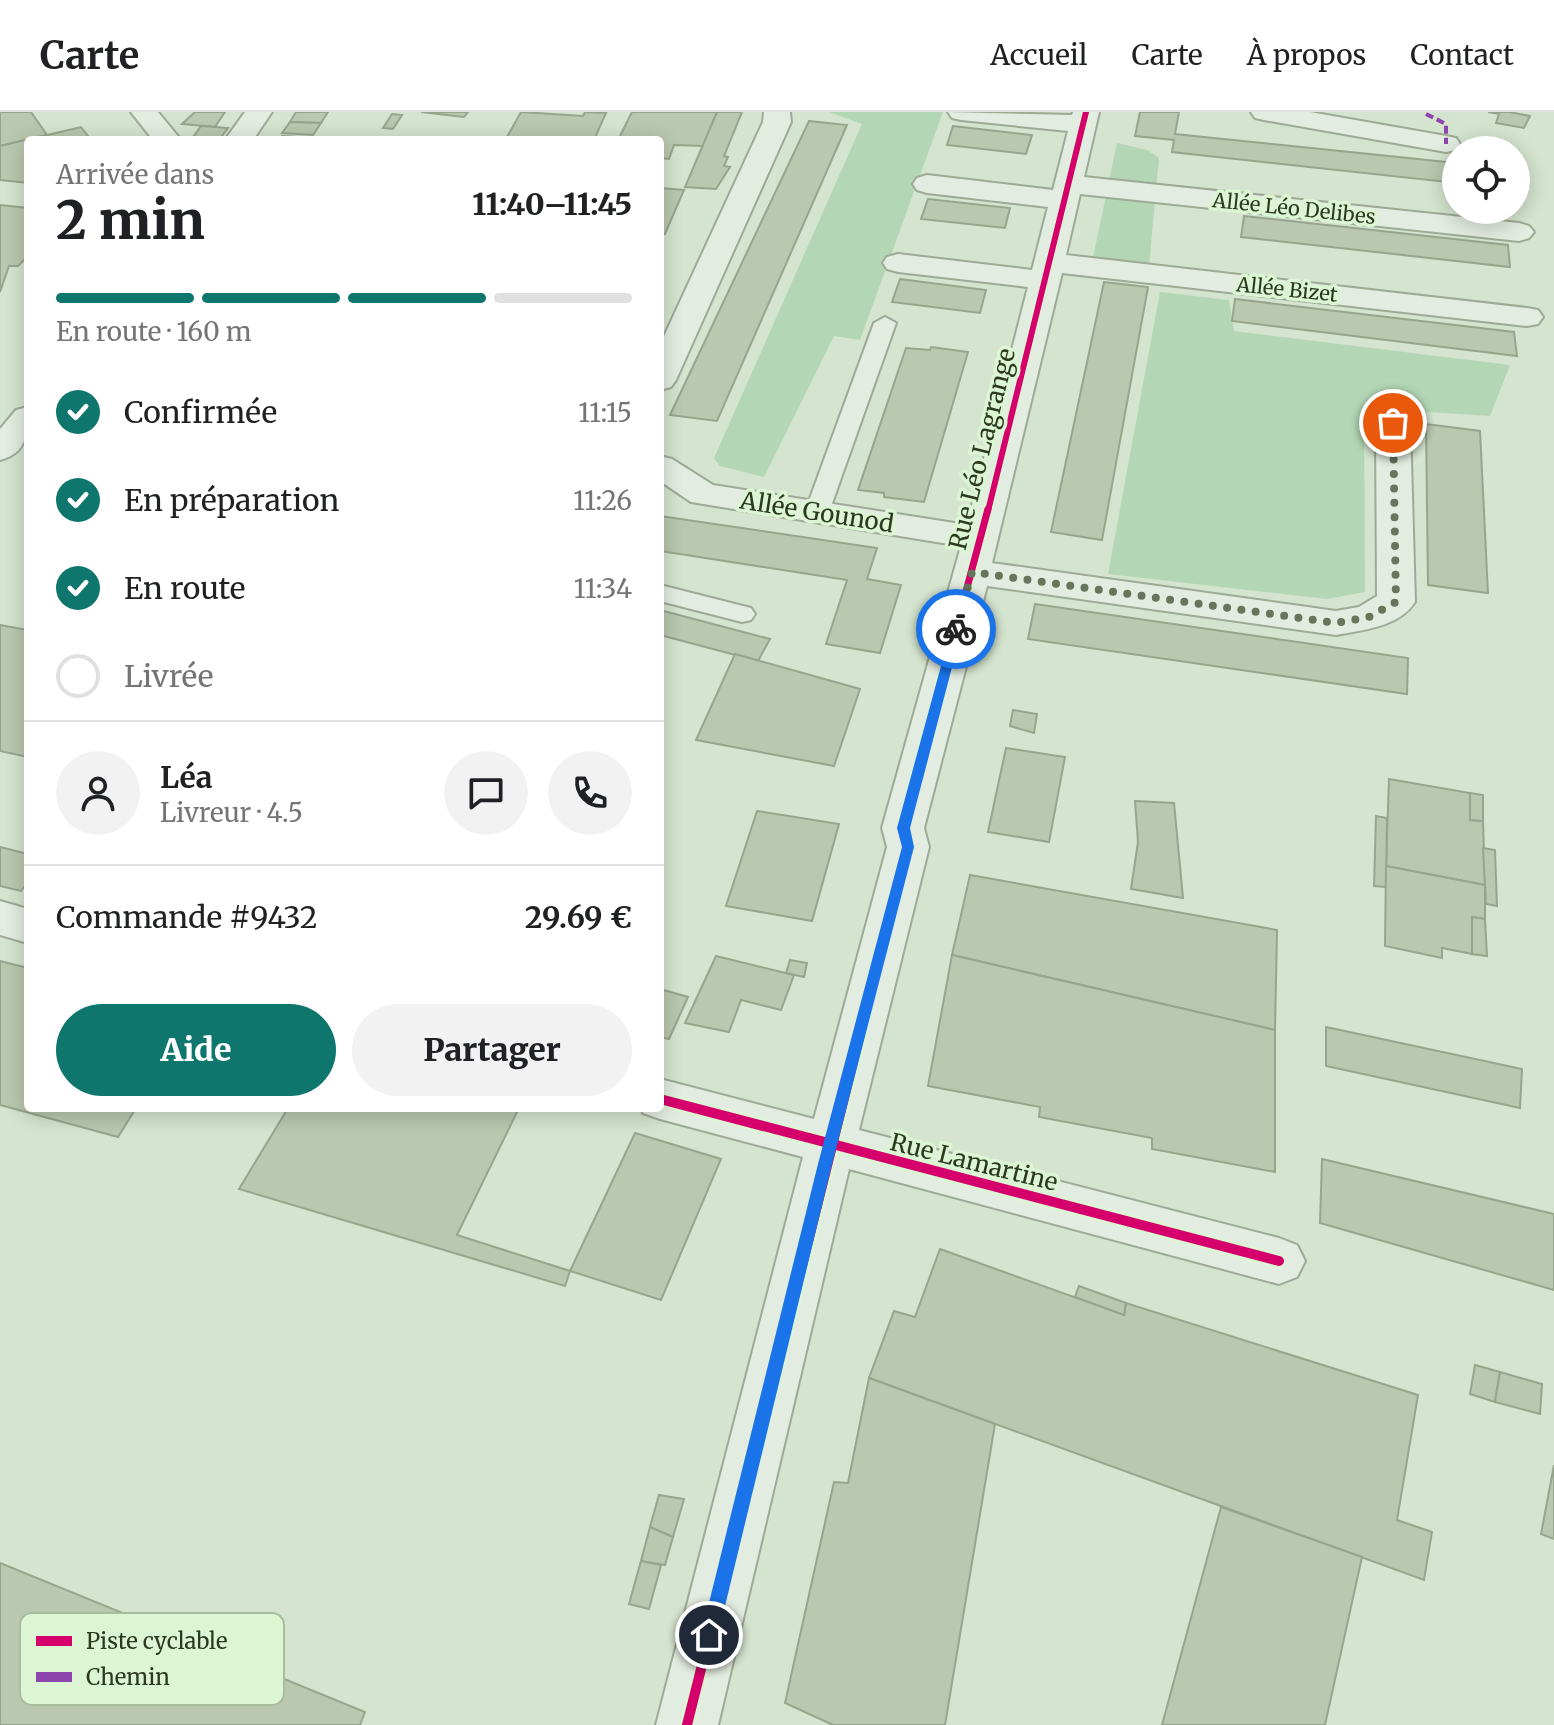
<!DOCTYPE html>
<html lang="fr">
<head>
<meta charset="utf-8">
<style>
	body { margin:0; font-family:Merriweather,serif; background:#f2f2f2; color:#202124; height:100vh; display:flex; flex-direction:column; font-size:30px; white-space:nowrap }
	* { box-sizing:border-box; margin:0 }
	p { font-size:26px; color:#757577 }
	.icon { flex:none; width:44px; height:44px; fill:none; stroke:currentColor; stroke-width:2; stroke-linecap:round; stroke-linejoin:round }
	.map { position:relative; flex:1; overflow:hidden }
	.side { position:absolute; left:24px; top:24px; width:640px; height:976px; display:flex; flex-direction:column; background:#fff; border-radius:8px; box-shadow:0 4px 20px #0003 }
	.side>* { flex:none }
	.fabs { position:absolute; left:1442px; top:24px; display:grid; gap:16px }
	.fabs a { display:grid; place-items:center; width:88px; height:88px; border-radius:50%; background:#fff; box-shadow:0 4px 20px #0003; font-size:40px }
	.pin { position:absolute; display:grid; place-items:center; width:68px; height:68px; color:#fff; margin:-34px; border:4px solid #fff; border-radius:50%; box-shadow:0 2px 8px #0007 }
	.courier { position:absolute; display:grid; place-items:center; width:80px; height:80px; margin:-40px; border:6px solid #1a73e8; border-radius:50%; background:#fff; color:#222; box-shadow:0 2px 10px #0007 }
	.summary em { font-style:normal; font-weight:800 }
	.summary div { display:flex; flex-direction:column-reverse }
	.summary { display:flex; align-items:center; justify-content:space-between; height:136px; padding:0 32px }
	h1 { font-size:52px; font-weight:800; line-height:60px }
	.bar { display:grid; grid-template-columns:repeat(4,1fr); gap:12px 8px; align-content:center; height:96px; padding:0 32px }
	.bar i { height:10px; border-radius:6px; background:#e0e0e0 }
	.bar .current { background:#0f766e }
	.bar p { grid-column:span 4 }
	.line { display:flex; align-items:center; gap:20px; padding:0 32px; border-top:2px solid #e0e0e0 }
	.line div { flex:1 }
	.round { display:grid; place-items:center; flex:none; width:84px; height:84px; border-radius:42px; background:#f2f2f2 }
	ol { padding:0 32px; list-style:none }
	li { display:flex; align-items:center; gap:24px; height:88px }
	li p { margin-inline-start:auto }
	li .icon { padding:8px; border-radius:50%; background:#0f766e; color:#fff; stroke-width:4 }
	li:last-child { color:#757577 }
	li i { width:44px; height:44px; border:4px solid #e0e0e0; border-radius:50% }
	.primary-button { display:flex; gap:16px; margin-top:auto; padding:16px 32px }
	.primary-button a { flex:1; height:92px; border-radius:48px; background:#0f766e; color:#fff; font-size:32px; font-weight:800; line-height:92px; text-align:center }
	.primary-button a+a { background:#f2f2f2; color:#202124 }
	header { display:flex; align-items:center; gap:48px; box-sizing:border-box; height:112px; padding:0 40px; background:#fff; border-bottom:2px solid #e0e0e0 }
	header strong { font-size:38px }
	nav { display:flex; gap:44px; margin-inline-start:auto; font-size:28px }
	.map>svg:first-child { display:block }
	.green { fill:#b3d7b5 }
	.building { fill:#bac8af; stroke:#98a58d; stroke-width:2 }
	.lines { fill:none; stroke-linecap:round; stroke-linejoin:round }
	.lane-casing { stroke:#9daa96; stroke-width:4 }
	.street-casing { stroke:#9daa96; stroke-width:4 }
	.lane { fill:#e3ece0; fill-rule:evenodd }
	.street { fill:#e3ece0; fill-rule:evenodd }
	.quiet { stroke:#8e44ad; stroke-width:4; stroke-dasharray:8 4; stroke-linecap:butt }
	.cycleway-far2-casing { stroke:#dcf6d4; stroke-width:9 }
	.cycleway-far1-casing { stroke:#dcf6d4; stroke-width:12 }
	.cycleway-casing { stroke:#dcf6d4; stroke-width:15 }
	.cycleway-far2 { stroke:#d6006c; stroke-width:6 }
	.cycleway-far1 { stroke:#d6006c; stroke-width:7 }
	.cycleway { stroke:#d6006c; stroke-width:10 }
	.route { fill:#1a73e8 }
	.done { stroke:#66755c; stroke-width:8; stroke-dasharray:0 14.4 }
	.labels { text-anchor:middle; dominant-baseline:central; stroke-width:7; stroke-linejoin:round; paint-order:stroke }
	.far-street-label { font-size:20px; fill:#2b391f; stroke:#dcf6d4 }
	.street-label { font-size:24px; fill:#2b391f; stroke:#dcf6d4 }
	.key { fill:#dcf6d4; stroke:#a7bd9e; stroke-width:2 }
	.key-label { font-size:22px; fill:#2b391f }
</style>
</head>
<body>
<header>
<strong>Carte</strong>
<nav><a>Accueil</a><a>Carte</a><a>À propos</a><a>Contact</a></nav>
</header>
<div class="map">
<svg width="1554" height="1613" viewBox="0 0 1554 1613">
	<rect width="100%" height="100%" fill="#d4e4ce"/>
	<g class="green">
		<polygon points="829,0 943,0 860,228 834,224 764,365 720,354 714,346 862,12"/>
		<polygon points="1117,31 1147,38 1159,46 1148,165 1090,160"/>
		<polygon points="1160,180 1229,188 1234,219 1510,253 1490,304 1364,296 1365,480 1327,487 1108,462"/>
	</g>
	<g class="building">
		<polygon points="0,0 31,0 47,23 0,34"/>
		<polygon points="195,0 225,0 215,15 182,12"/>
		<polygon points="296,0 328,0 321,11 290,10"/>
		<polygon points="421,0 468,0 464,5"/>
		<polygon points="521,0 583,4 585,0 606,1 594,28 507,25"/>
		<polygon points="632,0 717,0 703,34 674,33 669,47 660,46 660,28 618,28"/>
		<polygon points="717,0 742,0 724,44 728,45 724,54 730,55 716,77 685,75"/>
		<polygon points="1140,0 1179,0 1175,22 1456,51 1456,71 1172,40 1174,28 1135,24"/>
		<polygon points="1488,0 1509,0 1530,4 1524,16 1496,11 1499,2"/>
		<polygon points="392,2 402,3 393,17 383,16"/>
		<polygon points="809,9 847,13 717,309 670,303"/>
		<polygon points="290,10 321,11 313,23 282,21"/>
		<polygon points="201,14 215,15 228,16 219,28 191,28"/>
		<polygon points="953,14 1032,23 1026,42 947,33"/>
		<polygon points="81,15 91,28 28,28 28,71 0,68 0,34"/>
		<polygon points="282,24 346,28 279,28"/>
		<polygon points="660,76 684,78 665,122 660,122"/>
		<polygon points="928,87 1010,96 1005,116 921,107"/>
		<polygon points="0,93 28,96 28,144 18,154 9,154 0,180"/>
		<polygon points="1244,104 1508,133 1510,155 1241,125"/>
		<polygon points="900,167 986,178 980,201 892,190"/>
		<polygon points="1104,170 1148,175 1102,428 1051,420"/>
		<polygon points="1235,187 1514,220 1517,244 1232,209"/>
		<polygon points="931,235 968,240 924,390 884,385 884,381 858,378 906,236 930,238"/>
		<polygon points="1426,312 1480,319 1488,481 1428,473"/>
		<polygon points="660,404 877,436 867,467 901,473 880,541 826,532 847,468 660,439"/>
		<polygon points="1035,492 1408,546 1407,582 1028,527"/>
		<polygon points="660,498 770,527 758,549 660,523"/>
		<polygon points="0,513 28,518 28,645 0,639"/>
		<polygon points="735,542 860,577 834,654 696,628"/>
		<polygon points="1013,598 1037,602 1034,621 1010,614"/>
		<polygon points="1006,636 1065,645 1049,730 988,720"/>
		<polygon points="1389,667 1470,681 1470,708 1483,709 1485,773 1386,754"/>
		<polygon points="1470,681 1483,683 1483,709 1470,708"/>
		<polygon points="1135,689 1174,691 1183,786 1131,777 1138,730"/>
		<polygon points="757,699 839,712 812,809 726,794"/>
		<polygon points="1376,704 1387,706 1386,775 1374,774"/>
		<polygon points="0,735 28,742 28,770 21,779 0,774"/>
		<polygon points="1483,736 1495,738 1497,794 1486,792"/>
		<polygon points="1386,754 1485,773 1485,807 1472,805 1472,842 1442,836 1442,846 1385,834"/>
		<polygon points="970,763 1277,818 1275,918 952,843"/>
		<polygon points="1472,805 1485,807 1487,844 1472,842"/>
		<polygon points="952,843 1275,918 1275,1060 1152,1037 1152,1026 1039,1005 1040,995 928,974"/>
		<polygon points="716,844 794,863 781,898 741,888 729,920 685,911"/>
		<polygon points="790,848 807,851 804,865 786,861"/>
		<polygon points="0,849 28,856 28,996 136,996 118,1025 0,993"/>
		<polygon points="660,877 688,885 669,927 660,925"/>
		<polygon points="1326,915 1522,957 1520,996 1326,954"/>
		<polygon points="288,996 519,996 457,1123 570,1159 565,1174 239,1077"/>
		<polygon points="635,1021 721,1047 661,1188 570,1159"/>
		<polygon points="1322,1047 1554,1102 1554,1178 1320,1111"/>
		<polygon points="940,1137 1124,1203 1126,1191 1418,1283 1397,1408 1432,1420 1424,1468 869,1266 894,1199 915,1205"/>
		<polygon points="1079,1174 1126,1191 1124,1203 1075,1185"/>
		<polygon points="1475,1253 1500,1260 1495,1290 1470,1282"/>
		<polygon points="1500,1260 1542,1272 1540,1302 1495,1290"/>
		<polygon points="869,1266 995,1312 945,1613 833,1613 785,1591 834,1370 848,1371"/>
		<polygon points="1554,1353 1554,1427 1541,1422"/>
		<polygon points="659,1383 684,1387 673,1425 650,1415"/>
		<polygon points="1221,1395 1362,1445 1325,1613 1162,1613"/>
		<polygon points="650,1415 673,1425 665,1453 641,1449"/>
		<polygon points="641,1449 661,1453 649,1497 629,1492"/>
		<polygon points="0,1451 365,1600 360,1613 0,1613"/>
	</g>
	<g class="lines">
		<defs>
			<g id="lane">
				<polygon points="885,205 896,211 829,400 826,405 808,405 805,400 874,211"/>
				<polygon points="660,473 751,496 755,502 751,508 742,510 660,489"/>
			</g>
			<g id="street">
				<polygon points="131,0 158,0 181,28 153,28"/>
				<polygon points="245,0 272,0 253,28 225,28"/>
				<polygon points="764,0 790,0 791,10 676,268 671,275 660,278 660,233 763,10"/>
				<path d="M948 0 1072 3 1073 0H1099L1084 65 1519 111 1529 114 1534 120 1529 126 1519 129 1080 82 1066 143 1527 196 1538 198 1543 205 1538 212 1527 214 1062 161 992 451 1336 499 1359 495 1377 484 1376 311 1381 304 1393 301 1405 304 1410 311 1415 490C1399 515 1363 518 1336 523L987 474 924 716 929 735 859 1018 1279 1126 1297 1133 1305 1149 1297 1165 1279 1172 849 1057 718 1613H656L803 1045 660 1007 643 1001 641 996H660V967L814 1007 887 735 882 716 961 434 691 390 660 369V344L672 347 713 373 967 413 1028 175 898 160 887 157 883 151 887 145 898 142 1032 158 1048 95 927 81 917 78 913 72 917 66 927 63 1053 78 1068 19 961 8 952 6Z"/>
				<polygon points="1251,0 1310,0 1446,24 1456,26 1460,32 1456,38 1446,40 1264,8 1255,6"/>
				<path d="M28 295C28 319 28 341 0 348V317L16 298Z"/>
				<polygon points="0,789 28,797 28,831 0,823"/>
			</g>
		</defs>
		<use href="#lane" class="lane-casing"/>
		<use href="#street" class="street-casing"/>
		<use href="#lane" class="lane"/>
		<use href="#street" class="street"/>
		<polyline class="quiet" points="1426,2 1446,12 1446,32"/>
		<defs>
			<polyline id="cycleway-far2" points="988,399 1086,0"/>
			<polyline id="cycleway-far1" points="859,924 908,735 903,716 988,397"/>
			<g id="cycleway">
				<polyline points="660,987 1279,1149"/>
				<polyline points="687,1613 860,922"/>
			</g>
		</defs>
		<use href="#cycleway-far2" class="cycleway-far2-casing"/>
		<use href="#cycleway-far1" class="cycleway-far1-casing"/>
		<use href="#cycleway" class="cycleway-casing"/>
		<use href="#cycleway-far2" class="cycleway-far2"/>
		<use href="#cycleway-far1" class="cycleway-far1"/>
		<use href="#cycleway" class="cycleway"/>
	</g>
	<polygon class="route" points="956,513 962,517 910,716 914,735 832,1052 718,1523 716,1529 709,1531 703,1529 701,1523 818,1052 902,735 897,716 951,517"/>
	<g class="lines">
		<polyline class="done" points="956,517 972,460 1336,511 1369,505 1396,490 1393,311"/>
	</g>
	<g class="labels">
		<g class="far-street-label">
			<text transform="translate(1294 96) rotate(6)">Allée Léo Delibes</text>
			<text transform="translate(1287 177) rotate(6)">Allée Bizet</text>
		</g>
		<g class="street-label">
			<text transform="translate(982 337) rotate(-76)">Rue Léo Lagrange</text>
			<text transform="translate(817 400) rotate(9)">Allée Gounod</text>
			<text transform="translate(974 1050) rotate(14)">Rue Lamartine</text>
		</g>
	</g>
	<rect x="20" y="1501" width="264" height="92" rx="12" class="key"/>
	<rect x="36" y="1524" width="36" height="10" fill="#d6006c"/>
	<rect x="36" y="1560" width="36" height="10" fill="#8e44ad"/>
	<g class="key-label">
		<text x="86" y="1537">Piste cyclable</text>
		<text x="86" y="1573">Chemin</text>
	</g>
</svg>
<div class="fabs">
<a><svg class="icon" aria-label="locate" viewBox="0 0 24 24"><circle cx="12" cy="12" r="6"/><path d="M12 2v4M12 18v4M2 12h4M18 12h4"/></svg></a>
</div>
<div class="pin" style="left:1393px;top:311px;background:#ea580c"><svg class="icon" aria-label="bag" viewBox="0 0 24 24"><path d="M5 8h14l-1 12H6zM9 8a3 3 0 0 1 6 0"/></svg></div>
<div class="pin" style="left:709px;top:1523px;background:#1f2937"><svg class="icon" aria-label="home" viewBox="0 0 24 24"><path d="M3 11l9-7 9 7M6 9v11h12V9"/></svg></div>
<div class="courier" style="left:956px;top:517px"><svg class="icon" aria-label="bike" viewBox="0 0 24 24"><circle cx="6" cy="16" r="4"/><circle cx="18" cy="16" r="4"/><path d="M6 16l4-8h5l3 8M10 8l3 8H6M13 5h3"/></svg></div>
<section class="side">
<div class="summary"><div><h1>2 min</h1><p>Arrivée dans</p></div><em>11:40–11:45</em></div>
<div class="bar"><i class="current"></i><i class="current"></i><i class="current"></i><i></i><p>En route · 160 m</p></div>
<ol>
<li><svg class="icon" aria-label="check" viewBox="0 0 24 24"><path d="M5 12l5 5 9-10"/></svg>Confirmée<p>11:15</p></li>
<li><svg class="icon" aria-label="check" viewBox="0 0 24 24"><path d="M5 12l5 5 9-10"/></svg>En préparation<p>11:26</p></li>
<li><svg class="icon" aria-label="check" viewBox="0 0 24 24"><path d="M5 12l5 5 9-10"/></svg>En route<p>11:34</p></li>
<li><i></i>Livrée</li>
</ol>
<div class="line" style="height:144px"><a class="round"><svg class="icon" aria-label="person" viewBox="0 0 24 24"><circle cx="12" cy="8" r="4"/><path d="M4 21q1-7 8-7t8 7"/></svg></a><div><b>Léa</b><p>Livreur · 4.5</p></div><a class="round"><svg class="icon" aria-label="chat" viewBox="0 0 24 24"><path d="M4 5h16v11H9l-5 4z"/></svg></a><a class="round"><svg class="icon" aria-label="phone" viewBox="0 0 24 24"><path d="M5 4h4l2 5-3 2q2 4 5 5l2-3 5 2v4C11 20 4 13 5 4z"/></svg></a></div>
<div class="line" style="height:104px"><div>Commande #9432</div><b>29.69 €</b></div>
<div class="primary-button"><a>Aide</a><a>Partager</a></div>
</section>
</div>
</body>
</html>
